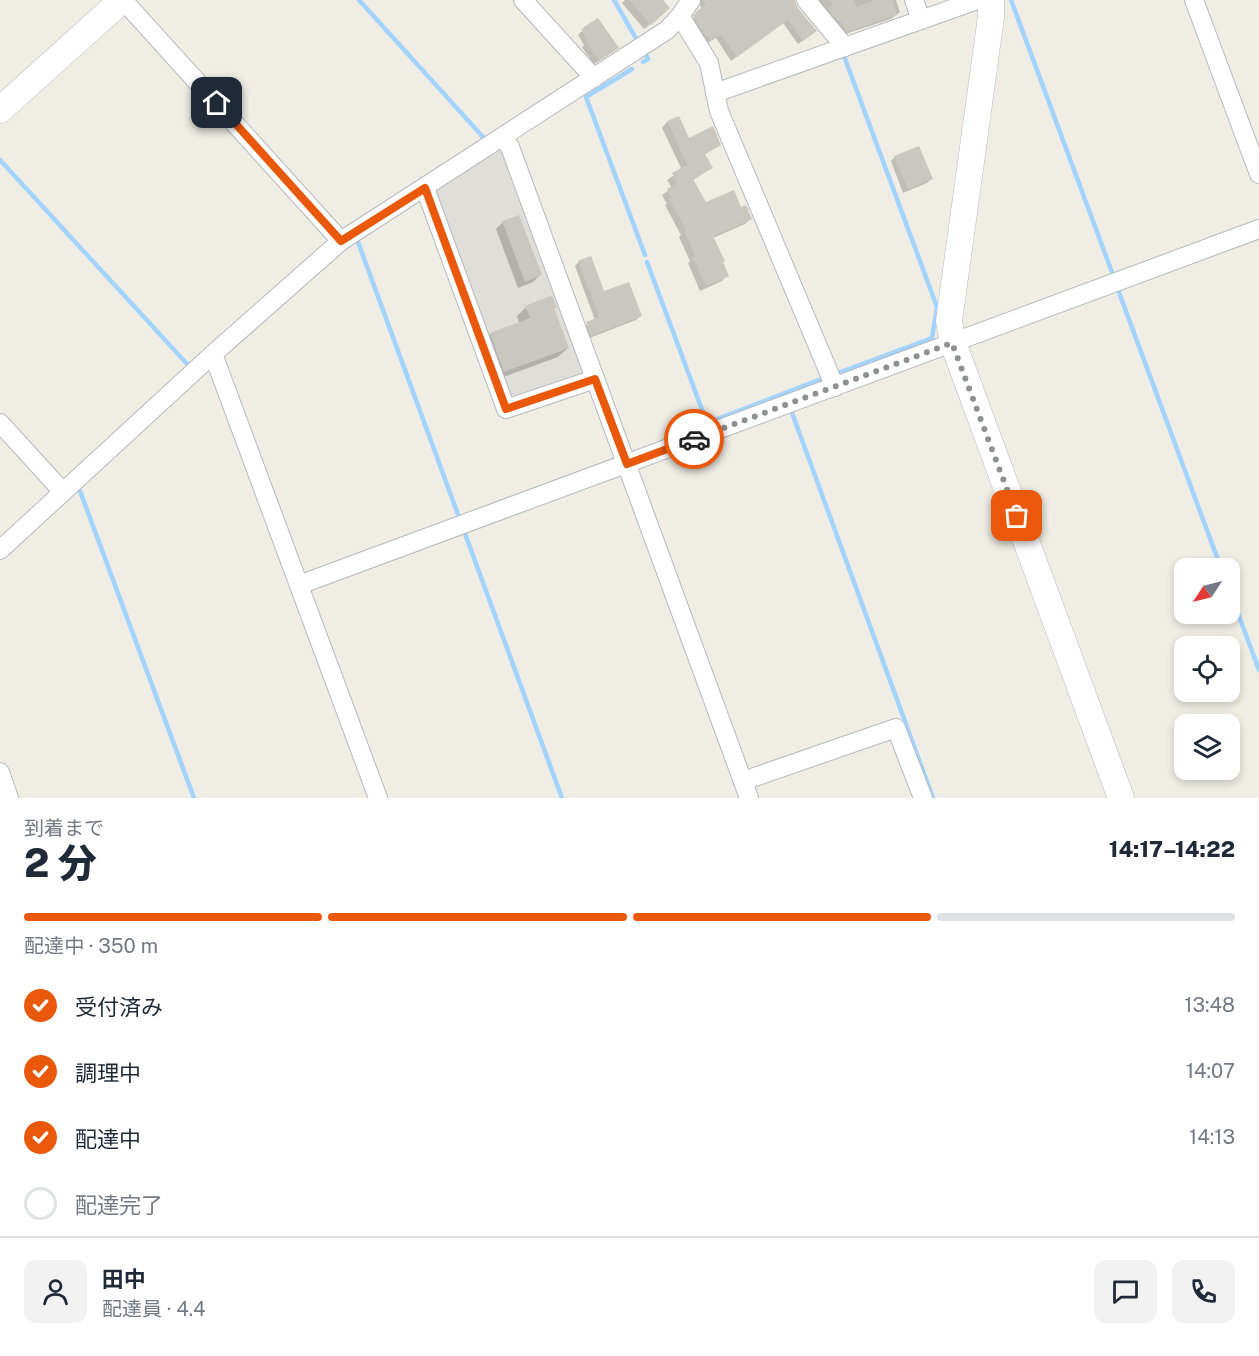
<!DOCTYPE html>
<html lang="ja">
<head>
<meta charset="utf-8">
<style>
	body { margin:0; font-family:"Public Sans","Noto Sans JP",sans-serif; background:#f2f2f3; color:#1f2937; height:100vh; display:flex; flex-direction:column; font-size:22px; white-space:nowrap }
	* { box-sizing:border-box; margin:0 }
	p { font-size:20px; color:#747a83 }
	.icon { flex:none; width:33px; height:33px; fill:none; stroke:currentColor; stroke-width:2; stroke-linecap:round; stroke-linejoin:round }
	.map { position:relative; height:798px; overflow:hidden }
	.sheet { display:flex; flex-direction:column; background:#fff; flex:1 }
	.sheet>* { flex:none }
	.needle { width:39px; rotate:235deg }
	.buttons { position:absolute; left:1174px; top:558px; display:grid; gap:12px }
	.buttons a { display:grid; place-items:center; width:66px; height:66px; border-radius:12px; background:#fff; box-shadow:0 3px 9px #0003; font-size:30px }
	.pin { position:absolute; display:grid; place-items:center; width:51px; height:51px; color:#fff; margin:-26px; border-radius:12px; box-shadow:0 3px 9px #0006 }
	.courier { position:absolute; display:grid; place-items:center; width:60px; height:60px; margin:-30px; border:4px solid #ea580c; border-radius:50%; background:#fff; color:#222; box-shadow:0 2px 8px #0007 }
	.headline em { font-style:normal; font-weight:800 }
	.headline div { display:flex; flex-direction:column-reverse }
	.headline { display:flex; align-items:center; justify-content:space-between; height:102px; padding:0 24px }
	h1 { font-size:39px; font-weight:800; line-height:45px }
	.bar { display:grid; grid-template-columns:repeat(4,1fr); gap:9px 6px; align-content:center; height:72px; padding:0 24px }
	.bar i { height:8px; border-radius:4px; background:#e0e1e3 }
	.bar .current { background:#ea580c }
	.bar p { grid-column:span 4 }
	.line { display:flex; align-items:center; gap:15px; padding:0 24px; border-top:2px solid #e0e1e3 }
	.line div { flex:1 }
	.round { display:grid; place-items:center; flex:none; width:63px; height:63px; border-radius:12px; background:#f2f2f3 }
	ol { padding:0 24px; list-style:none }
	li { display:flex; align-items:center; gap:18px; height:66px }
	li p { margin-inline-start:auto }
	li .icon { padding:6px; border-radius:50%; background:#ea580c; color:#fff; stroke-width:4 }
	li:last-child { color:#747a83 }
	li i { width:33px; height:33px; border:3px solid #e0e1e3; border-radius:50% }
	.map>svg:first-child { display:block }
	.industrial { fill:#e0ded8 }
	.shadow { fill:#0003 }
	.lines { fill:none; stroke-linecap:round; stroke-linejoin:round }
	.stream { stroke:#a3d3ff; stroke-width:4.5 }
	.building { fill:#cac7c1 }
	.street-casing { stroke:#b6b9be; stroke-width:20 }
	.secondary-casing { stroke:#b7bac0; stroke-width:27 }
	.street { stroke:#fff; stroke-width:18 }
	.secondary { stroke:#fff; stroke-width:26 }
	.done { stroke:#8f9191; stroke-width:6; stroke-dasharray:0 10.8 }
	.route { stroke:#ea580c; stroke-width:8 }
</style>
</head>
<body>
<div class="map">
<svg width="1259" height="798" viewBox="0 0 1259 798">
	<rect width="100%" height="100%" fill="#efede4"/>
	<polygon class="industrial" points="498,151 505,153 586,377 509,404 435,203 436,191"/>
	<g class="shadow">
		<polygon points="625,0 661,0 663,14 644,29 622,3"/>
		<polygon points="698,0 794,0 811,35 798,44 783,23 731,61 716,38 706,44 690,22 702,10"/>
		<polygon points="813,0 896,0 900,12 891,19 842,35"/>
		<polygon points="582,31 612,52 594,64 582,47 584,45 578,35"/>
		<polygon points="678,118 688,140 719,145 704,155 711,168 693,180 705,204 740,209 750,219 745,224 713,238 727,275 722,281 700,291 688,263 690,261 679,237 681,235 665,205 667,204 662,195 672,188 667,180 682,170 662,128 667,122"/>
		<polygon points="895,157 931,179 927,183 903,193 891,161"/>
		<polygon points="503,222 540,275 533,282 518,288 496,229"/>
		<polygon points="579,262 604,293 640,316 636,320 587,339 583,327 595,320 575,266"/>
		<polygon points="526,307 555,307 553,309 568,348 558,357 495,380 481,343 491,334 519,323 517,316"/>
	</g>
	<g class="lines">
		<g class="stream">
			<polyline points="359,0 483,137"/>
			<polyline points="614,0 638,42"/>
			<polyline points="1011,0 1113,275"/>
			<polyline points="643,62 648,59 646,55"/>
			<polyline points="632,69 586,97 645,255"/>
			<polyline points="0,160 188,365"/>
			<polyline points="358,242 460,520"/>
			<polyline points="647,262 707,423 824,378"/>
			<polyline points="1117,287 1221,568"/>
			<polyline points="838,373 932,338 937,307 844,56"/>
			<polyline points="791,410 933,798"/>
			<polyline points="80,491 194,798"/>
			<polyline points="464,531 562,798"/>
			<polyline points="1230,592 1259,670"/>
		</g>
	</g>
	<g class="building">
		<polygon points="629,0 663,0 670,8 651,25"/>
		<polygon points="703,0 795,0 797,7 817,31 803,41 788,20 737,57 721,35 711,41 708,36 706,37 693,16 697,11 706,5"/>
		<polygon points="830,0 854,0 856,7 876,0 892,0 897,15 847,32 840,21 838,21 827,8 832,6"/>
		<polygon points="598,18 619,48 599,61 586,41 588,40 581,29"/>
		<polygon points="679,116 689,138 713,126 721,145 705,154 713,168 693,179 706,202 734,190 741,207 746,205 752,219 713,236 725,261 723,262 729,276 706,286 692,257 695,256 684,231 686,230 669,199 671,198 667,189 677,183 672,173 687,165 667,121"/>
		<polygon points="919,146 933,179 908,189 894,156"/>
		<polygon points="519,215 542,275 525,282 502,221"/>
		<polygon points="591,256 604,291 629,282 642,316 591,336 586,322 599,317 578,261"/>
		<polygon points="550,296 553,297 557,308 554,308 569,348 504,372 490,333 530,318 525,306"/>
	</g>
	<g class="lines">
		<defs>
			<g id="street">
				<polyline points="123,0 341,241"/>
				<polyline points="523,0 594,78"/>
				<polyline points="806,0 845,47"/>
				<polyline points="914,0 921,20"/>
				<polyline points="1194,0 1259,174"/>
				<polyline points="680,16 709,63 719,111 835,387"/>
				<polyline points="715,93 977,0"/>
				<polyline points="503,138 510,147 749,798"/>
				<polyline points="425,188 506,409 595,379"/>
				<polyline points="213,354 378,798"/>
				<polyline points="0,423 63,492"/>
				<polyline points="0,550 213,354 341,241 667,30 680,16 691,0"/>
				<polyline points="299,585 1259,229"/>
				<polyline points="0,772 9,798"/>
				<polyline points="743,781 896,728 923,798"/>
			</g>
			<g id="secondary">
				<polyline points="991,0 991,17 949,321 953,343 1121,798"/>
				<polyline points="0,110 122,0"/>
			</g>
		</defs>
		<use href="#street" class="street-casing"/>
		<use href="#secondary" class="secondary-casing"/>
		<use href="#street" class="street"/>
		<use href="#secondary" class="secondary"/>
	</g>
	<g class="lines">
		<polyline class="done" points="694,439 952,343 1017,516"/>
		<polyline class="route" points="217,103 341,241 425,188 506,409 595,379 627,464 694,439"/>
	</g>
</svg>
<div class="buttons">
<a><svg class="needle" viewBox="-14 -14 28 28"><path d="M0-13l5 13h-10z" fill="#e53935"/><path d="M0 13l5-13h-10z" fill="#747a83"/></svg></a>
<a><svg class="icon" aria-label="locate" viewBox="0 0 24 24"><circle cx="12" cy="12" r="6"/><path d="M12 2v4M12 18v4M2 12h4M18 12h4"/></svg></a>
<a><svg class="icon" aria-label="layers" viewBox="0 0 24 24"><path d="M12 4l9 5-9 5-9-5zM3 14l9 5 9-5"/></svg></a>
</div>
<div class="pin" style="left:1017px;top:516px;background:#ea580c"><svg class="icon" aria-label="bag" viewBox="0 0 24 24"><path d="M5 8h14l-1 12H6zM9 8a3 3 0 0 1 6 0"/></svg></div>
<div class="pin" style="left:217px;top:103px;background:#1f2937"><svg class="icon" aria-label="home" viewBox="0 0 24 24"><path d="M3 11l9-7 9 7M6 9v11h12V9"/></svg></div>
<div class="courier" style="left:694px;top:439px"><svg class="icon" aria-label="car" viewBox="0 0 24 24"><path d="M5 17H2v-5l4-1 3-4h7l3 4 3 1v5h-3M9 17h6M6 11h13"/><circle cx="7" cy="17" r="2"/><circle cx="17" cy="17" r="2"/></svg></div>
</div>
<section class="sheet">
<div class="headline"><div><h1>2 分</h1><p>到着まで</p></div><em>14:17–14:22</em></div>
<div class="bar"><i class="current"></i><i class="current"></i><i class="current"></i><i></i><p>配達中 · 350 m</p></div>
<ol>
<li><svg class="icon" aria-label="check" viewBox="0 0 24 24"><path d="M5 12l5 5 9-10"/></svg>受付済み<p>13:48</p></li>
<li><svg class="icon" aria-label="check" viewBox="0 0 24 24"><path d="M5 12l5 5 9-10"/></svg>調理中<p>14:07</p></li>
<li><svg class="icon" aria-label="check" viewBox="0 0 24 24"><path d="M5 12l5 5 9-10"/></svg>配達中<p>14:13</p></li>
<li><i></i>配達完了</li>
</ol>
<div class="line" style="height:108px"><a class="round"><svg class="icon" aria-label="person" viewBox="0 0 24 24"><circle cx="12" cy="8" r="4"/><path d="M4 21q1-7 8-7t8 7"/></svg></a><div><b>田中</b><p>配達員 · 4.4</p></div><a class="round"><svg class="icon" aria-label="chat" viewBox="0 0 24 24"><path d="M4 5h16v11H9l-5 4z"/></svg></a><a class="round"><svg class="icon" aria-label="phone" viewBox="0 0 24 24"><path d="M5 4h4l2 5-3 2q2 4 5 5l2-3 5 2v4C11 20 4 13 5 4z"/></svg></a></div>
</section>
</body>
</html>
